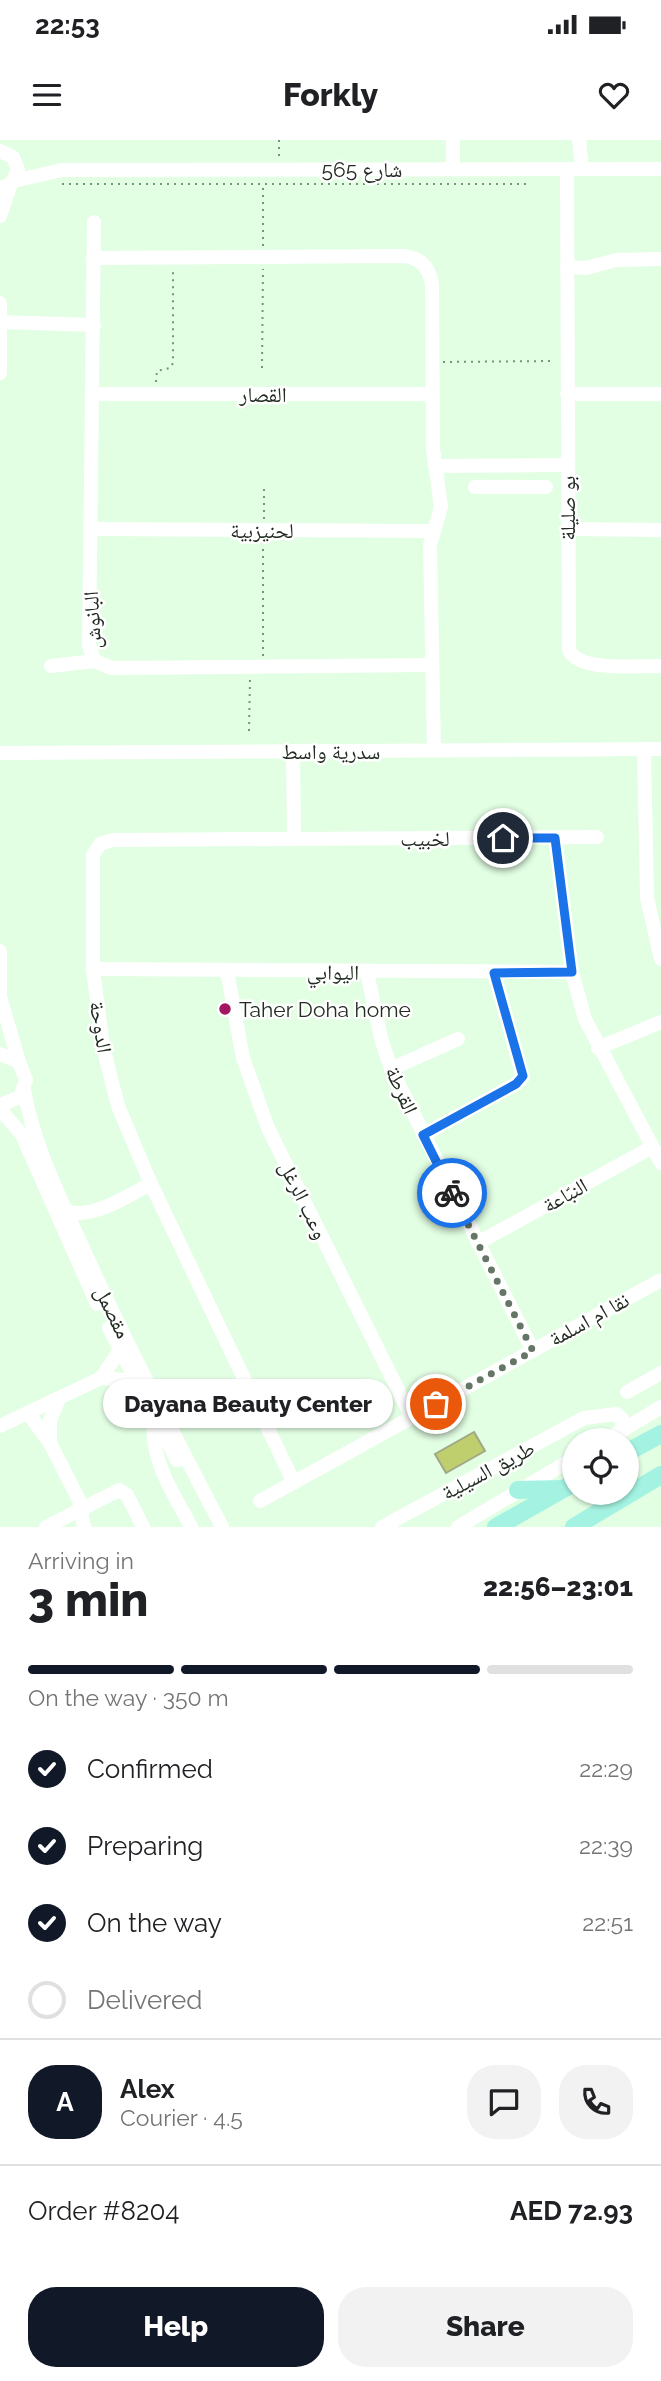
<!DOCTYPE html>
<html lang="en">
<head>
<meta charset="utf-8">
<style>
	body { margin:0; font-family:Raleway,"Noto Naskh Arabic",sans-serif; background:#f2f2f2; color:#202124; height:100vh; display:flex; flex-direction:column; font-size:26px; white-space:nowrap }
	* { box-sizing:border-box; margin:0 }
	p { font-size:23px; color:#757577 }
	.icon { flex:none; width:38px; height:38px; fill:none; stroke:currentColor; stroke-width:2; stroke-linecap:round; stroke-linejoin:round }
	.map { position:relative; height:1387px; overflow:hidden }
	.side { display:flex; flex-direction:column; background:#fff; flex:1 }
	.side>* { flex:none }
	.fabs { position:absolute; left:562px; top:1288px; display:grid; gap:14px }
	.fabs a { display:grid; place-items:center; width:77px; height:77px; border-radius:50%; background:#fff; box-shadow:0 2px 5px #0004; font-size:35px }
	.pin { position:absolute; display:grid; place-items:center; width:60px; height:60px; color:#fff; margin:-30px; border:4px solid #fff; border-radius:50%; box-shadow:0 2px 7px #0007 }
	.courier { position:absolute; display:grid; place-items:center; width:70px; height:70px; margin:-35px; border:5px solid #1a73e8; border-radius:50%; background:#fff; color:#222; box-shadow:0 2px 9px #0007 }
	.bubble { position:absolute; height:49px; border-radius:24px; background:#fff; box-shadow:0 2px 5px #0004; font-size:23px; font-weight:800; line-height:49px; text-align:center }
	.head em { font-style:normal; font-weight:800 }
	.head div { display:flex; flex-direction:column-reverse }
	.head { display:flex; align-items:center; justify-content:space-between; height:119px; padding:0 28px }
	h1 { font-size:46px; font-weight:800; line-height:52px }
	.bar { display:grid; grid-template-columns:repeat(4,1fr); gap:10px 7px; align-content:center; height:84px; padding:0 28px }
	.bar i { height:9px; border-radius:5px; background:#e0e0e0 }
	.bar .on { background:#111827 }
	.bar p { grid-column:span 4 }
	.line { display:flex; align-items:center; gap:18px; padding:0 28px; border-top:2px solid #e0e0e0 }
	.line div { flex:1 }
	.round { display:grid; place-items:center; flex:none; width:74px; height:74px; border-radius:28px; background:#f2f2f2 }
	ol { padding:0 28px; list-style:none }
	li { display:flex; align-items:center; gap:21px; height:77px }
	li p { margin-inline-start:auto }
	li .icon { padding:7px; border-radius:50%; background:#111827; color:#fff; stroke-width:4 }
	li:last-child { color:#757577 }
	li i { width:38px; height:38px; border:4px solid #e0e0e0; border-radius:50% }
	.action { display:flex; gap:14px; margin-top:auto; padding:14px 28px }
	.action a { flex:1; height:80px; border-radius:28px; background:#111827; color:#fff; font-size:28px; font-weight:800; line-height:80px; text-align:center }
	.action a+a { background:#f2f2f2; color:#202124 }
	.status { display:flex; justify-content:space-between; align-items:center; height:49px; padding:0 35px; background:#fff; direction:ltr }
	.status svg { height:19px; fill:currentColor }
	header { display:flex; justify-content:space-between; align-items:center; height:91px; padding:0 28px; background:#fff; font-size:32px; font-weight:800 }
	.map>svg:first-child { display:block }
	.building { fill:#c0cf6e; stroke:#a0a786; stroke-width:2 }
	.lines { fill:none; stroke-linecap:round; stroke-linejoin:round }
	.path { stroke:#7d907d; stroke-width:2; stroke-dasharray:2 5; stroke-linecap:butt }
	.minor { stroke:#fff; stroke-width:14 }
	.major { stroke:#a4f3e2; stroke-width:18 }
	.done { stroke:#657666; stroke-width:7; stroke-dasharray:0 12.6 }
	.route { stroke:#1a73e8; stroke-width:9 }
	.poi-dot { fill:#a21760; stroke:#fff; stroke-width:2.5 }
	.labels { text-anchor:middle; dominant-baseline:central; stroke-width:5; stroke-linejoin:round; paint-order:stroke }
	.street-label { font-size:21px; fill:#222c22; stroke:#fff }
	.poi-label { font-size:21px; fill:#222c22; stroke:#fff; text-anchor:start }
</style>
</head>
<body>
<div class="status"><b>22:53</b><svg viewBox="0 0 49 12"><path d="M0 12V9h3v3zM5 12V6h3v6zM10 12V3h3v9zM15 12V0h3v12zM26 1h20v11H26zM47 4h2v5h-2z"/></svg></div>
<header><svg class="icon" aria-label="menu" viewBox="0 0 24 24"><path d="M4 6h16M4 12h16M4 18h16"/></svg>Forkly<svg class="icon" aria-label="heart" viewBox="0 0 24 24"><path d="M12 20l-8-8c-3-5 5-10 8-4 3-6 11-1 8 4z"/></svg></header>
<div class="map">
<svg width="661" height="1387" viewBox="0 0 661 1387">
	<rect width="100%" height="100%" fill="#e2fee3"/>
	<polygon class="building" points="474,1292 485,1311 446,1333 435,1314"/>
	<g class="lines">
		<g class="path">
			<polyline points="279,16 279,0"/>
			<polyline points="62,44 527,44"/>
			<polyline points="263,106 263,45"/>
			<polyline points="443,222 551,221"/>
			<polyline points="262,228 263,129"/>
			<polyline points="156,242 157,231 170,228 173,223 173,131"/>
			<polyline points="264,379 264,349"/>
			<polyline points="263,516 263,402"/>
			<polyline points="249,591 250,538"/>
		</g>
		<g class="minor">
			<polyline points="579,0 582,29"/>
			<polyline points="0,11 13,17 18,30 11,44 0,48"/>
			<polyline points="453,29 453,0"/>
			<path d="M567 29 569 510C580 533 637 525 661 526"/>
			<polyline points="14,41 62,30 661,29"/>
			<polyline points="0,76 11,44"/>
			<polyline points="94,82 89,506 95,521 111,528 431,525"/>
			<path d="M93 118 404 116C421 118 430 128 432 145L433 309 441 367 430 405 434 610"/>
			<polyline points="567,127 586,128 616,120 661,119"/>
			<polyline points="0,163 0,233"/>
			<polyline points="0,182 94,185"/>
			<polyline points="93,254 432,254"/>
			<polyline points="567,254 661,254"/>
			<polyline points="435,326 567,325"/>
			<polyline points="475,347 546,347"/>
			<polyline points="91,389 432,391"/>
			<polyline points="567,389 661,390"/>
			<polyline points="51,526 95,521"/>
			<polyline points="644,609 647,758 661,819"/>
			<polyline points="293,611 294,699"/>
			<polyline points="0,613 661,609"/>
			<polyline points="555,698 572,832 585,879 661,1023"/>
			<polyline points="0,811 0,865"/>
			<polyline points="93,829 572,832"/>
			<polyline points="227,831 243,918 268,988 412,1278"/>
			<polyline points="367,832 381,898 391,929 533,1211"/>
			<polyline points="1,860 19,922"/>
			<polyline points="598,908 661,882"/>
			<polyline points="0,914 19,922 26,940 20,957 0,965"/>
			<polyline points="391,929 458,899"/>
			<path d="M24 949C32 999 56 1049 77 1095 121 1194 172 1290 222 1387"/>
			<polyline points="0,969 22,995 97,1164"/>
			<polyline points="423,995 516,944 523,937 494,833"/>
			<path d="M66 1071C93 1080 126 1056 151 1044"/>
			<polyline points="478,1103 652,1007"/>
			<polyline points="109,1188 177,1320"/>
			<polyline points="101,1238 120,1210"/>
			<polyline points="627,1252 661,1233"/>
			<polyline points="28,1273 50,1303 79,1360 84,1387"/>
			<path d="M154 1278C149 1319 173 1352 191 1387"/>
			<polyline points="0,1286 101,1238 136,1241"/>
			<polyline points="606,1300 661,1267"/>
			<polyline points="50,1303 50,1280 59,1259"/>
			<polyline points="294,1343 151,1044 118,966 103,907 93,829 93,715 100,704 113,700 597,697"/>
			<polyline points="260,1361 661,1140"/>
			<polyline points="46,1387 119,1350 127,1355 143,1387"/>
			<polyline points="382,1387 584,1278 616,1274 622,1279 623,1291"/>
			<polyline points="458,1387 574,1318"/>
		</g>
		<g class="major">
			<polyline points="626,1313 661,1294"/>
			<polyline points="518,1350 562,1349"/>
			<polyline points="496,1387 574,1343"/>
			<polyline points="574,1387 661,1335"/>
		</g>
	</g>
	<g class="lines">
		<polyline class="done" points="436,1264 533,1211 452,1053"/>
		<polyline class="route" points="452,1053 423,995 516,944 523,936 494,833 572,832 555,698 503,698"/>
	</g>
	<circle class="poi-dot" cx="225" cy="869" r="7"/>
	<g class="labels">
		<g class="street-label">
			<text x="362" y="29">شارع 565</text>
			<text x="263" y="254">القصار</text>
			<text transform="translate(567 368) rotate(-90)">بو صليلة</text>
			<text x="262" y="390">لحنيزبية</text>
			<text transform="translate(92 480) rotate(-93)">البانوش</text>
			<text x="331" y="611">سدرية واسط</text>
			<text x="425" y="698">لخبيب</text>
			<text transform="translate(333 832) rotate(1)">اليوابي</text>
			<text transform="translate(101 887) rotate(81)">الدوحة</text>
			<text transform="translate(402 950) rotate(66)">القرطة</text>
			<text transform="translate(565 1055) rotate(-29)">النبّاعة</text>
			<text transform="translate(304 1060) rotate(64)">وعب الرغل</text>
			<text transform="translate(113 1172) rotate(64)">مقصمل</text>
			<text transform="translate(589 1179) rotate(-29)">نقا ام اسلمة</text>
			<text transform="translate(488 1330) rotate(-28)">طريق السيلية</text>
		</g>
		<g class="poi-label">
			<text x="239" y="869">Taher Doha home</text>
		</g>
	</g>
</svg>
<div class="fabs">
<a><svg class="icon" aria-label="locate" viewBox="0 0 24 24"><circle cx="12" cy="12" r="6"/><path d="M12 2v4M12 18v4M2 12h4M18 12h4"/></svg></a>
</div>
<div class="pin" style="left:436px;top:1264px;background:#ea580c"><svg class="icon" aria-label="bag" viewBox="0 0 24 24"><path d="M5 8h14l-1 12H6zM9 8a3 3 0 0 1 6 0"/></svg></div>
<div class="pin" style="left:503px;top:698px;background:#1f2937"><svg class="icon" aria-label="home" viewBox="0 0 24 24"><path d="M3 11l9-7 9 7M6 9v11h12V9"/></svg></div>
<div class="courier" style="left:452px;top:1053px"><svg class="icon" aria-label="bike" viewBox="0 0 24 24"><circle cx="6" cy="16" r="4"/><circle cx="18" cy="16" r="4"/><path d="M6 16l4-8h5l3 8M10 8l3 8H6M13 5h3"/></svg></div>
<div class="bubble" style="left:103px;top:1239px;width:290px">Dayana Beauty Center</div>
</div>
<section class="side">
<div class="head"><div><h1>3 min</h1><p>Arriving in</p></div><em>22:56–23:01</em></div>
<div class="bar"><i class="on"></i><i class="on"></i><i class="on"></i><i></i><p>On the way · 350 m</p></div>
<ol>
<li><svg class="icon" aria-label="check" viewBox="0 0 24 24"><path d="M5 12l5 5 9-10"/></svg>Confirmed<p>22:29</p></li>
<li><svg class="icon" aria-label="check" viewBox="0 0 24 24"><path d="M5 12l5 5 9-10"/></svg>Preparing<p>22:39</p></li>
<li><svg class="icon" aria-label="check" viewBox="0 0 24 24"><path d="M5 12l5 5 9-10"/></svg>On the way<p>22:51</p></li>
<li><i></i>Delivered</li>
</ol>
<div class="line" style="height:126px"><b class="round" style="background:#111827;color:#fff">A</b><div><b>Alex</b><p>Courier · 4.5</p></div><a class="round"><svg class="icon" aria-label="chat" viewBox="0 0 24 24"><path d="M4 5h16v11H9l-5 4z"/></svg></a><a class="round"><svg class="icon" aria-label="phone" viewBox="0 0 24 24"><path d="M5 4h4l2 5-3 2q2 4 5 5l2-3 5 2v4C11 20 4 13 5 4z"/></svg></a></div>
<div class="line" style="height:91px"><div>Order #8204</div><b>AED 72.93</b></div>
<div class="action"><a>Help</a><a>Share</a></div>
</section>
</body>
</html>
